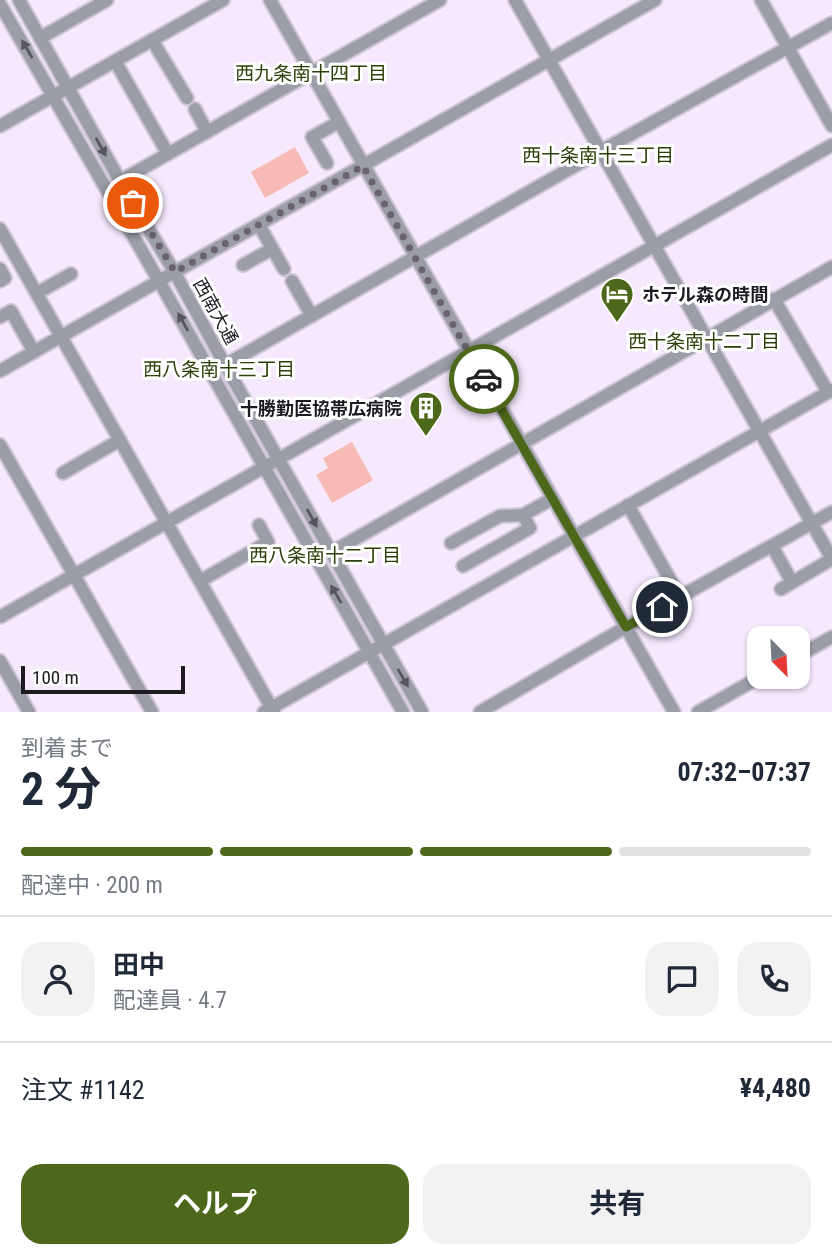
<!DOCTYPE html>
<html lang="ja">
<head>
<meta charset="utf-8">
<style>
	body { margin:0; font-family:"Roboto Condensed","Noto Sans JP",sans-serif; background:#f2f2f3; color:#1f2937; height:100vh; display:flex; flex-direction:column; font-size:26px; white-space:nowrap }
	* { box-sizing:border-box; margin:0 }
	p { font-size:23px; color:#747a83 }
	.icon { flex:none; width:38px; height:38px; fill:none; stroke:currentColor; stroke-width:2; stroke-linecap:round; stroke-linejoin:round }
	.map { position:relative; height:712px; overflow:hidden }
	.panel { display:flex; flex-direction:column; background:#fff; flex:1 }
	.panel>* { flex:none }
	.needle { width:46px; rotate:156deg }
	.fabs { position:absolute; left:747px; top:626px; display:grid; gap:14px }
	.fabs a { display:grid; place-items:center; width:63px; height:63px; border-radius:14px; background:#fff; box-shadow:0 2px 5px #0004; font-size:35px }
	.scale { position:absolute; left:21px; bottom:18px; width:164px; box-sizing:border-box; padding-left:7px; border:4px solid #1e1a21; border-top:0; font-size:19px; line-height:24px; white-space:nowrap; color:#1e1a21; -webkit-text-stroke:5px #fff; paint-order:stroke }
	.pin { position:absolute; display:grid; place-items:center; width:60px; height:60px; color:#fff; margin:-30px; border:4px solid #fff; border-radius:50%; box-shadow:0 2px 7px #0007 }
	.courier { position:absolute; display:grid; place-items:center; width:70px; height:70px; margin:-35px; border:5px solid #4d681a; border-radius:50%; background:#fff; color:#222; box-shadow:0 2px 9px #0007 }
	.overview em { font-style:normal; font-weight:700 }
	.overview div { display:flex; flex-direction:column-reverse }
	.overview { display:flex; align-items:center; justify-content:space-between; height:119px; padding:0 21px }
	h1 { font-size:46px; font-weight:700; line-height:52px }
	.bar { display:grid; grid-template-columns:repeat(4,1fr); gap:10px 7px; align-content:center; height:84px; padding:0 21px }
	.bar i { height:9px; border-radius:5px; background:#e0e1e3 }
	.bar .on { background:#4d681a }
	.bar p { grid-column:span 4 }
	.line { display:flex; align-items:center; gap:18px; padding:0 21px; border-top:2px solid #e0e1e3 }
	.line div { flex:1 }
	.round { display:grid; place-items:center; flex:none; width:74px; height:74px; border-radius:21px; background:#f2f2f3 }
	.button { display:flex; gap:14px; margin-top:auto; padding:14px 21px }
	.button a { flex:1; height:80px; border-radius:21px; background:#4d681a; color:#fff; font-size:28px; font-weight:700; line-height:80px; text-align:center }
	.button a+a { background:#f2f2f3; color:#1f2937 }
	.map>svg:first-child { display:block }
	.garden { fill:#f8bab5 }
	.lines { fill:none; stroke-linecap:round; stroke-linejoin:round }
	.minor-casing { stroke:#cfc4d6; stroke-width:16 }
	.minor { stroke:#9c9ea7; stroke-width:12 }
	.oneway { fill:#57555d }
	.done { stroke:#6a626e; stroke-width:7; stroke-dasharray:0 12.6 }
	.route { stroke:#4d681a; stroke-width:9 }
	.labels { text-anchor:middle; dominant-baseline:central; stroke-width:6; stroke-linejoin:round; paint-order:stroke }
	.poi-label { font-size:18px; font-weight:bold; fill:#1e1a21; stroke:#fff; text-anchor:start }
	.street-label { font-size:18px; fill:#1e1a21; stroke:#fff }
	.neighbourhood-label { font-size:19px; fill:#2c3f08; stroke:#fff }
</style>
</head>
<body>
<div class="map">
<svg width="832" height="712" viewBox="0 0 832 712">
	<rect width="100%" height="100%" fill="#f6e9fe"/>
	<g class="garden">
		<polygon points="295,147 309,173 265,198 251,172"/>
		<polygon points="352,442 373,480 332,503 316,475 328,468 323,458"/>
	</g>
	<g class="lines">
		<defs>
			<g id="minor">
				<polyline points="19,0 120,181 175,273 225,365 422,712"/>
				<polyline points="270,0 674,712"/>
				<polyline points="515,0 832,559 781,589"/>
				<polyline points="761,0 832,126"/>
				<polyline points="0,4 159,281 403,712"/>
				<polyline points="40,38 107,0"/>
				<polyline points="152,40 187,98"/>
				<polyline points="115,61 168,154"/>
				<polyline points="195,109 207,132"/>
				<polyline points="0,126 223,0"/>
				<polyline points="327,163 312,137 339,122"/>
				<polyline points="120,181 440,0"/>
				<polyline points="259,225 284,269"/>
				<polyline points="0,229 274,712"/>
				<polyline points="243,265 272,249"/>
				<polyline points="0,269 5,278 0,281"/>
				<polyline points="292,281 312,316"/>
				<polyline points="37,293 71,274"/>
				<polyline points="774,299 828,392"/>
				<polyline points="0,317 11,311 34,352"/>
				<polyline points="225,365 601,151 832,23"/>
				<polyline points="0,371 655,0"/>
				<polyline points="0,445 152,712"/>
				<polyline points="63,473 120,440"/>
				<polyline points="628,505 680,597"/>
				<polyline points="451,543 500,516 523,515"/>
				<polyline points="772,546 792,582"/>
				<polyline points="332,552 832,267"/>
				<polyline points="463,566 530,528 523,515 552,499"/>
				<polyline points="200,581 268,542 259,525"/>
				<polyline points="0,617 832,145"/>
				<polyline points="798,656 832,637"/>
				<polyline points="0,661 29,712"/>
				<polyline points="264,712 832,390"/>
				<polyline points="480,712 626,627 832,512"/>
				<polyline points="698,712 760,677"/>
			</g>
		</defs>
		<use href="#minor" class="minor-casing"/>
		<use href="#minor" class="minor"/>
	</g>
	<defs><path id="oneway-solid" d="M-6-.8H1V-3.2L6.5 0L1 3.2V.8H-6Z" transform="scale(1.75)"/></defs>
	<g class="oneway">
		<use href="#oneway-solid" transform="translate(27 49) rotate(-120)"/>
		<use href="#oneway-solid" transform="translate(101 147) rotate(61)"/>
		<use href="#oneway-solid" transform="translate(183 322) rotate(-119)"/>
		<use href="#oneway-solid" transform="translate(312 518) rotate(61)"/>
		<use href="#oneway-solid" transform="translate(336 594) rotate(-120)"/>
		<use href="#oneway-solid" transform="translate(403 678) rotate(60)"/>
	</g>
	<g class="lines">
		<polyline class="done" points="133,203 175,272 363,166 484,379"/>
		<polyline class="route" points="484,379 626,627 662,607"/>
	</g>
	<defs>
		<symbol id="hotel-pin" viewBox="-11 -11 22 30"><path d="M0 17L-7.5 6A9.5 9.5 0 1 1 7.5 6Z" fill="#4d681a" stroke="#fff"/><path d="M-6-4.5h1.5V1H6V5H4.5V3h-9V5H-6ZM-4 0a1.8 1.8 0 1 1 3.6 0ZM.5 0V-2.5h3Q6-2.5 6 0Z" fill="#fff"/></symbol>
		<symbol id="building-pin" viewBox="-11 -11 22 30"><path d="M0 17L-7.5 6A9.5 9.5 0 1 1 7.5 6Z" fill="#4d681a" stroke="#fff"/><path d="M-4-6H4V6H1V3H-1V6H-4ZM-2.5-4.3h1.7v1.8h-1.7ZM.8-4.3h1.7v1.8H.8ZM-2.5-1h1.7V.8h-1.7ZM.8-1h1.7V.8H.8Z" fill="#fff"/></symbol>
	</defs>
	<g fill-rule="evenodd">
		<use href="#hotel-pin" x="598" y="275" width="38" height="52"/>
		<use href="#building-pin" x="407" y="389" width="38" height="52"/>
	</g>
	<g class="labels">
		<g class="poi-label">
			<text x="642" y="294">ホテル森の時間</text>
			<text x="402" y="408" text-anchor="end">十勝勤医協帯広病院</text>
		</g>
		<g class="street-label">
			<text transform="translate(216 311) rotate(61)">西南大通</text>
		</g>
		<g class="neighbourhood-label">
			<text x="311" y="73">西九条南十四丁目</text>
			<text x="598" y="155">西十条南十三丁目</text>
			<text x="704" y="341">西十条南十二丁目</text>
			<text x="219" y="369">西八条南十三丁目</text>
			<text x="325" y="555">西八条南十二丁目</text>
		</g>
	</g>
</svg>
<div class="fabs">
<a><svg class="needle" viewBox="-14 -14 28 28"><path d="M0-13l5 13h-10z" fill="#e53935"/><path d="M0 13l5-13h-10z" fill="#747a83"/></svg></a>
</div>
<div class="scale">100 m</div>
<div class="pin" style="left:133px;top:203px;background:#ea580c"><svg class="icon" aria-label="bag" viewBox="0 0 24 24"><path d="M5 8h14l-1 12H6zM9 8a3 3 0 0 1 6 0"/></svg></div>
<div class="pin" style="left:662px;top:607px;background:#1f2937"><svg class="icon" aria-label="home" viewBox="0 0 24 24"><path d="M3 11l9-7 9 7M6 9v11h12V9"/></svg></div>
<div class="courier" style="left:484px;top:379px"><svg class="icon" aria-label="car" viewBox="0 0 24 24"><path d="M5 17H2v-5l4-1 3-4h7l3 4 3 1v5h-3M9 17h6M6 11h13"/><circle cx="7" cy="17" r="2"/><circle cx="17" cy="17" r="2"/></svg></div>
</div>
<section class="panel">
<div class="overview"><div><h1>2 分</h1><p>到着まで</p></div><em>07:32–07:37</em></div>
<div class="bar"><i class="on"></i><i class="on"></i><i class="on"></i><i></i><p>配達中 · 200 m</p></div>
<div class="line" style="height:126px"><a class="round"><svg class="icon" aria-label="person" viewBox="0 0 24 24"><circle cx="12" cy="8" r="4"/><path d="M4 21q1-7 8-7t8 7"/></svg></a><div><b>田中</b><p>配達員 · 4.7</p></div><a class="round"><svg class="icon" aria-label="chat" viewBox="0 0 24 24"><path d="M4 5h16v11H9l-5 4z"/></svg></a><a class="round"><svg class="icon" aria-label="phone" viewBox="0 0 24 24"><path d="M5 4h4l2 5-3 2q2 4 5 5l2-3 5 2v4C11 20 4 13 5 4z"/></svg></a></div>
<div class="line" style="height:91px"><div>注文 #1142</div><b>¥4,480</b></div>
<div class="button"><a>ヘルプ</a><a>共有</a></div>
</section>
</body>
</html>
